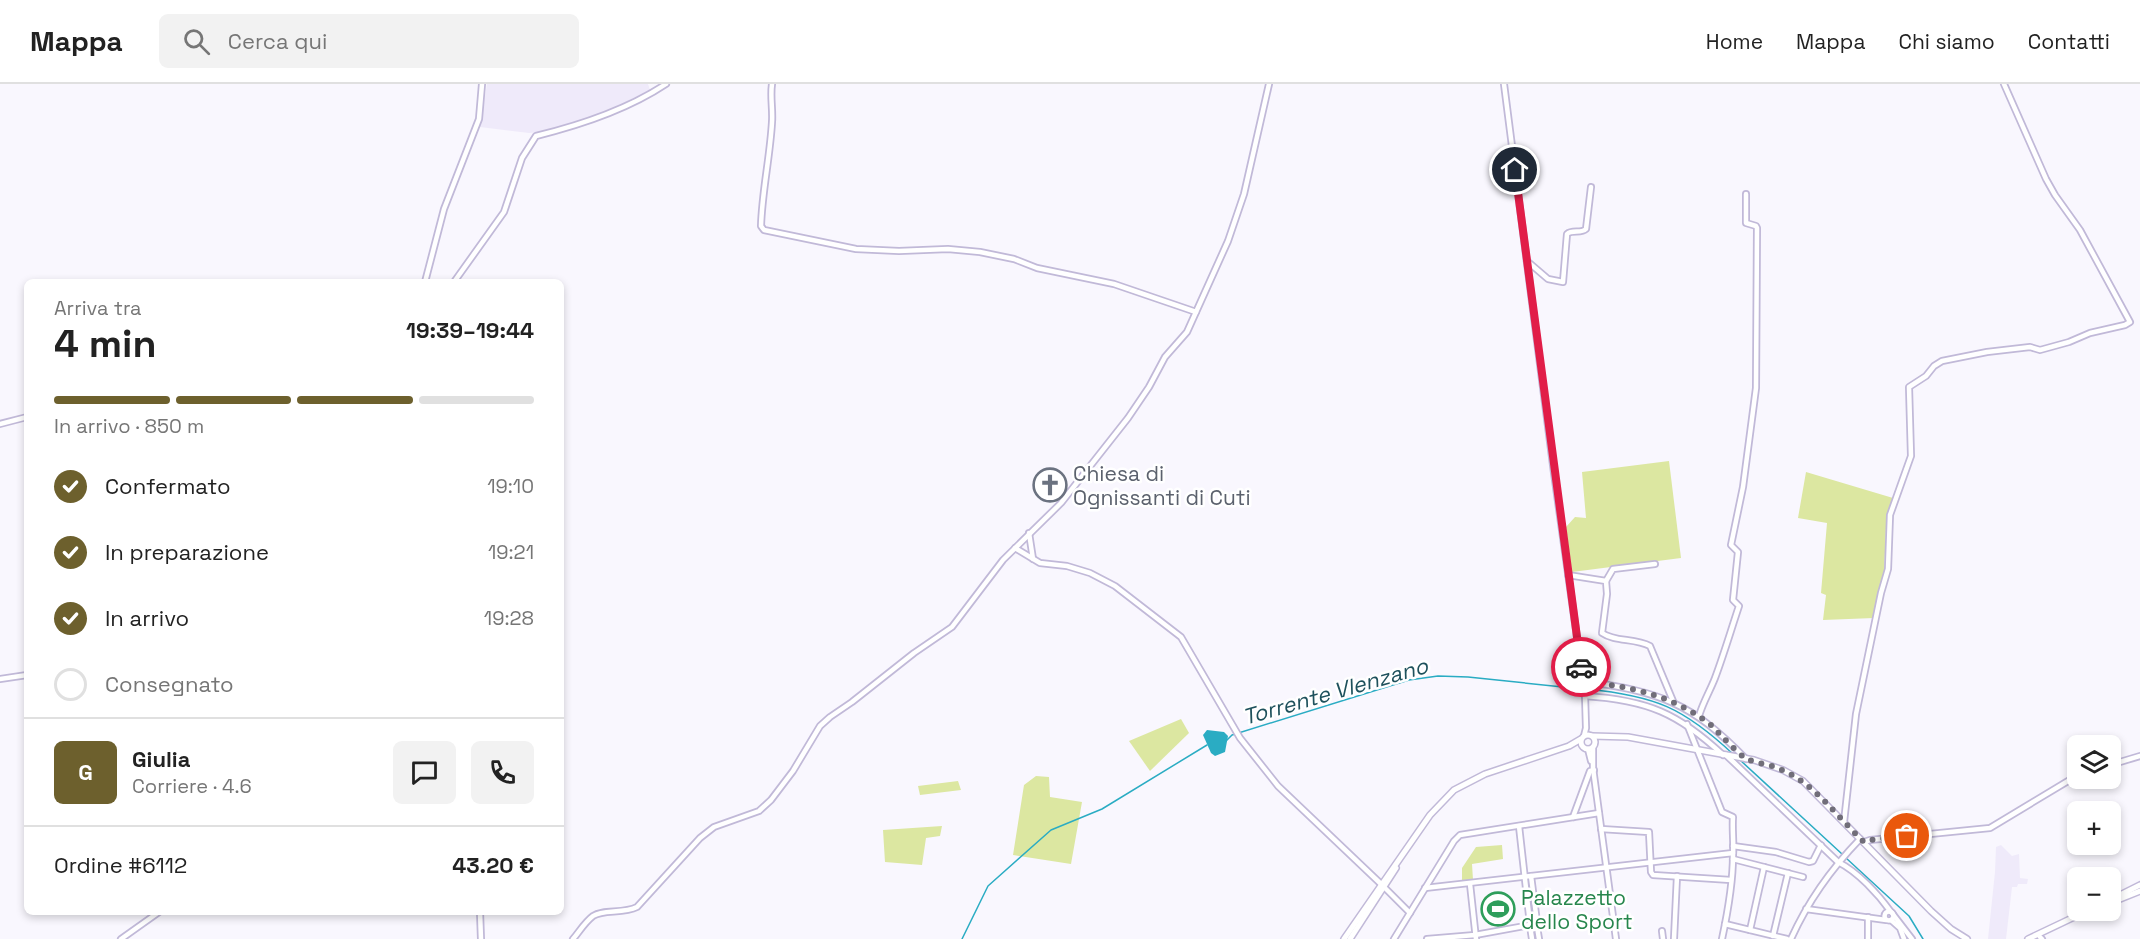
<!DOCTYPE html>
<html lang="it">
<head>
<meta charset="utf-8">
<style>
	body { margin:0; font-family:"Space Grotesk",sans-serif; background:#f2f2f2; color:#222; height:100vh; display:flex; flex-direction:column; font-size:22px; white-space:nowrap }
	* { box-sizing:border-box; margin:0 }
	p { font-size:20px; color:#767676 }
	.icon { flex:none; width:33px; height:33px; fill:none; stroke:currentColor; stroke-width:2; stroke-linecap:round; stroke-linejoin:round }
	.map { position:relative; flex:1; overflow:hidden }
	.side { position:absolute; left:24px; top:195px; width:540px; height:636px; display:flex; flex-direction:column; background:#fff; border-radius:9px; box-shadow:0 3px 9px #0003 }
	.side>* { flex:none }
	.fabs { position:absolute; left:2067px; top:651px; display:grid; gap:12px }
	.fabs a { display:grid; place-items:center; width:54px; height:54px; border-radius:9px; background:#fff; box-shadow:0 3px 9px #0003; font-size:30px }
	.pin { position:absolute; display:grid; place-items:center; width:51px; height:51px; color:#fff; margin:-26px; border:3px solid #fff; border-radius:50%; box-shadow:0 2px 6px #0007 }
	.courier { position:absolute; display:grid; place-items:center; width:60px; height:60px; margin:-30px; border:4px solid #e11d48; border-radius:50%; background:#fff; color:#222; box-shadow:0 2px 8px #0007 }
	.overview em { font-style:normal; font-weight:700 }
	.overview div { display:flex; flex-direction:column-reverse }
	.overview { display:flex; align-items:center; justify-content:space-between; height:102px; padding:0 30px }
	h1 { font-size:39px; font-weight:700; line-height:45px }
	.bar { display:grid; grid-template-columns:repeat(4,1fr); gap:9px 6px; align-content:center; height:72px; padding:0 30px }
	.bar i { height:8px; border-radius:4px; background:#e0e0e0 }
	.bar .on { background:#6d602d }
	.bar p { grid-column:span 4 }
	.line { display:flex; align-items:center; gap:15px; padding:0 30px; border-top:2px solid #e0e0e0 }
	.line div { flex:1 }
	.round { display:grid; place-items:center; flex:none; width:63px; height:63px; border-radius:9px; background:#f2f2f2 }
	ol { padding:0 30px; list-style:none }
	li { display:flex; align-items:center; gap:18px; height:66px }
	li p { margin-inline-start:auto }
	li .icon { padding:6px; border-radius:50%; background:#6d602d; color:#fff; stroke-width:4 }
	li:last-child { color:#767676 }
	li i { width:33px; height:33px; border:3px solid #e0e0e0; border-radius:50% }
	header { display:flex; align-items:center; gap:36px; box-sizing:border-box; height:84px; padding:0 30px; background:#fff; border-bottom:2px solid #e0e0e0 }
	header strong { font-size:28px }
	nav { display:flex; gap:33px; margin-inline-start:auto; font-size:21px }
	.search { width:420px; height:54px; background:#f2f2f2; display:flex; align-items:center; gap:15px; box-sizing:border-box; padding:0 21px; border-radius:9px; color:#767676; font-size:22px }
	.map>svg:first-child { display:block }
	.built { fill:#efeafa }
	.green { fill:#dce7a1 }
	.water { fill:#2aacc3 }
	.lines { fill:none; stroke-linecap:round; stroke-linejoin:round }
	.stream { stroke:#2aacc3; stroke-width:1.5 }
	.minor-casing { stroke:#c1b9d8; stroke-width:8 }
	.major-casing { stroke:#c1b9d8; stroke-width:8 }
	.minor { stroke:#fff; stroke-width:4.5 }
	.major { stroke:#fff; stroke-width:5 }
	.done { stroke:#716e79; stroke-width:6; stroke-dasharray:0 10.8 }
	.route { stroke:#e11d48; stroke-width:8 }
	.labels { text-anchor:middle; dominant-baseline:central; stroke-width:5; stroke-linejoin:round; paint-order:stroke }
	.worship-label { font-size:21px; fill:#5b616d; stroke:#fff; text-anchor:start }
	.leisure-label { font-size:21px; fill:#27864d; stroke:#fff; text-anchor:start }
	.water-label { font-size:22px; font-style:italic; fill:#1e515c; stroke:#fff }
</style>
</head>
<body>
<header>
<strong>Mappa</strong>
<div class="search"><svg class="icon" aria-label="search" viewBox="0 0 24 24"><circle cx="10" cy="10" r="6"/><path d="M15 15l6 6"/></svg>Cerca qui</div>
<nav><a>Home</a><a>Mappa</a><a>Chi siamo</a><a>Contatti</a></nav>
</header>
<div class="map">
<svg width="2140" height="855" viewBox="0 0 2140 855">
	<rect width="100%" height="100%" fill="#f9f7fe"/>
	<g class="built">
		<polygon points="487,0 648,0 650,6 599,31 540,48 529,49 480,43"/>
		<polygon points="2001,761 2012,772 2019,770 2020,794 2028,795 2027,800 2018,800 2017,803 2012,803 2006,855 1988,855 1995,788 1996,763"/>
	</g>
	<g class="green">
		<polygon points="1669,377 1681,474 1572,488 1566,443 1575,433 1586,434 1582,388"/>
		<polygon points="1806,388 1893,414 1886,444 1884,491 1874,534 1823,536 1826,511 1821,509 1827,439 1798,434"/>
		<polygon points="1181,635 1189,649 1150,687 1129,657"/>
		<polygon points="1036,692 1049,693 1050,713 1082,718 1071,780 1013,771 1024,701"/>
		<polygon points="958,697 961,706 920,711 918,702"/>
		<polygon points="942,742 940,752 926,754 922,781 885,778 883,746"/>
		<polygon points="1502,761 1503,775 1472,780 1473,796 1462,796 1462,784 1476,763"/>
		<polygon points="1509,811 1512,836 1487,838 1484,813"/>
	</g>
	<polygon class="water" points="1207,646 1224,648 1228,652 1225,668 1215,672 1211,669 1203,651"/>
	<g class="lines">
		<g class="stream">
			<path d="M1587 605C1655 612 1683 623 1734 671"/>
			<polyline points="1226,657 1232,651 1409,596 1438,592 1468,593 1582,605"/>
			<polyline points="1740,676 1842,770"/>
			<polyline points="1846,774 1909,832 1923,855"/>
			<polyline points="962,855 988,802 1051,746 1102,725 1207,661"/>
		</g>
		<defs>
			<g id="minor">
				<path d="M772 0C770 13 773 25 772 38 770 73 762 108 761 142L764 146 856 165 899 167 948 165 980 168 1014 175 1037 184 1114 200 1196 228"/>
				<polyline points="1504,0 1554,389 1585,611 1586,644 1584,652"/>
				<path d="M1527 177 1548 195 1563 198 1567 150C1572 145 1581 150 1586 145L1591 103"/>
				<polyline points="425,198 444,125 479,35 482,0"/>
				<path d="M454 198 504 128 522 74 536 52C581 41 627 26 666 0"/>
				<polyline points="0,340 27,333"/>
				<polyline points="1029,449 1033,475"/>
				<polyline points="1015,464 1040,479 1067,482 1090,489 1115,502 1181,553 1240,654 1278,702 1381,800"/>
				<path d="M1568 491 1606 497 1607 510 1602 549C1615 558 1635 554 1650 562L1673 617"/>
				<polyline points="1606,497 1613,485 1655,480"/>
				<polyline points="0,595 27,591"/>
				<path d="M1583 597C1660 608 1691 618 1746 675"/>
				<path d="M1585 612C1647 616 1678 629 1723 671"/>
				<path d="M1699 632C1703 618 1710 607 1715 594 1724 570 1731 546 1739 522L1733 516 1738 468 1731 461 1743 403 1756 304 1757 144 1756 142 1746 139V110"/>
				<path d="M1687 640 1722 728 1733 733C1732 746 1734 758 1733 771 1733 799 1728 827 1722 855"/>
				<polyline points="1593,663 1593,684 1616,855"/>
				<polyline points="1588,665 1591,677"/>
				<path d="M1726 671 1838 778C1858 788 1878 810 1891 828"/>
				<polyline points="2110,681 2140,672"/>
				<polyline points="1573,733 1590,687 1594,686"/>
				<polyline points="1844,738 1856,630 1881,509 1888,485 1890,431 1911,372 1909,303 1926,292 1934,282 1942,277 1987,268 2030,263 2040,266 2069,258 2090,249 2125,241 2130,238 2080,146 2055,111 2046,95 2004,0"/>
				<polyline points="1519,742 1530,840"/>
				<polyline points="1601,745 1649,748 1651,788 1653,791 1731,796"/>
				<polyline points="1864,758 1870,756 1990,744 2078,691"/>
				<polyline points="1733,762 1776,768 1809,778 1813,777 1821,761"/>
				<polyline points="1733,775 1803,793"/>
				<polyline points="1531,792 1537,838"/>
				<polyline points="1470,800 1476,855"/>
				<polyline points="1384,803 1410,829"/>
				<polyline points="1425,804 1733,769"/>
				<polyline points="1806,825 1886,836"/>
				<circle cx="1889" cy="832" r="4.5"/>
				<polyline points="480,828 481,855"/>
				<polyline points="1892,829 1912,855"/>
				<polyline points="1891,836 1900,844 1904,855"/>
				<circle cx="1534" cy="841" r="4"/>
				<polyline points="1725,840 1787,855"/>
				<polyline points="1530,842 1532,855"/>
				<polyline points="1537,843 1539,855"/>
				<polyline points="1750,846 1764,783"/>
				<polyline points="1662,847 1663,855"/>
				<polyline points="1773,852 1788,789"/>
				<polyline points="2040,853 2042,855"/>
				<polyline points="121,855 159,828"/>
				<path d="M573 855C579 848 585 838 593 832 603 825 623 830 637 823L700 754 714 743 759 727 771 716 793 687 820 642 830 633 852 618 914 569 952 543 1003 476 1061 419 1128 334 1149 303 1165 273 1187 248 1228 157 1244 110 1269 0"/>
				<polyline points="1394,855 1454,757 1460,751 1599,729"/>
				<polyline points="1427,855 1475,851 1530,841"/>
				<polyline points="1674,855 1677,792"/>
				<path d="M1791 855C1808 817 1831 785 1860 755"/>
				<polyline points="1868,855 1868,833"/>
			</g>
			<g id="major">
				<circle cx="1588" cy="658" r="7"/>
				<polyline points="1592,652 1628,653 1754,676 1783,686 1803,697 1931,827 1951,845 1967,855"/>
				<polyline points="2110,816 2140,801"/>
				<polyline points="2110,819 2140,807"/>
				<polyline points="1344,855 1430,731 1454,706 1485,690 1569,662 1581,655"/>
				<polyline points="1350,855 1396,784"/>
				<polyline points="2028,855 2089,826"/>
			</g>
		</defs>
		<use href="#minor" class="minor-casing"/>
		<use href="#major" class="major-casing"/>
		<use href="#minor" class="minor"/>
		<use href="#major" class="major"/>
	</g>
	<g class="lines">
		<path class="done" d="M1581 583 1583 597C1630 603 1673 611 1711 641 1718 648 1741 673 1747 675 1758 680 1771 680 1782 686 1815 700 1838 734 1864 758L1870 756 1907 752"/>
		<polyline class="route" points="1515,86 1581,583"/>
	</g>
	<defs>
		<symbol id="church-ring" viewBox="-11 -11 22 22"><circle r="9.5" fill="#fff" stroke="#6b7280" stroke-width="1.5"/><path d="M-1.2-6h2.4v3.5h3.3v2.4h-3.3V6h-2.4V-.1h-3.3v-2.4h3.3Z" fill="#6b7280"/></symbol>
		<symbol id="stadium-ring" viewBox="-11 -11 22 22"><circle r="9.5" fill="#fff" stroke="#2e9e5b" stroke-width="1.5"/><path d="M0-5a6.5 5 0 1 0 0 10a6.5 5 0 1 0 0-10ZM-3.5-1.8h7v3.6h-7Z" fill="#2e9e5b"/></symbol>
	</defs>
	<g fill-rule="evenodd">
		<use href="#church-ring" x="1031" y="382" width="38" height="38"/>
		<use href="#stadium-ring" x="1479" y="806" width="38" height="38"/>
	</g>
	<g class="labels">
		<g class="worship-label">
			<text x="1073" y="389">Chiesa di<tspan x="1073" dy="24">Ognissanti di Cuti</tspan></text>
		</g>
		<g class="leisure-label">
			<text x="1521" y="813">Palazzetto<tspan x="1521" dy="24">dello Sport</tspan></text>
		</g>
		<g class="water-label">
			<text transform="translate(1335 607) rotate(-16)">Torrente Vlenzano</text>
		</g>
	</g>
</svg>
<div class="fabs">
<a><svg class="icon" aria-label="layers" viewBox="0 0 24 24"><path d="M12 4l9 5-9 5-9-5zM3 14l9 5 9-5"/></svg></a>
<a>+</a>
<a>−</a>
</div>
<div class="pin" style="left:1907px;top:752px;background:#ea580c"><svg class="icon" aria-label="bag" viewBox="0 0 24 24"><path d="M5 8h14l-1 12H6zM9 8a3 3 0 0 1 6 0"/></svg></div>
<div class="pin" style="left:1515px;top:86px;background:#1f2937"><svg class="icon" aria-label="home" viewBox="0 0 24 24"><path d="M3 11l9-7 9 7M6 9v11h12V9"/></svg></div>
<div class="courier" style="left:1581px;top:583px"><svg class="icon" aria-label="car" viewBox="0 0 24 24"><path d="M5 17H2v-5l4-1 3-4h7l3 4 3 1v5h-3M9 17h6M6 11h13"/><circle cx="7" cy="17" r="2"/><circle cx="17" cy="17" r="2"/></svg></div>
<section class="side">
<div class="overview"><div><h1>4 min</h1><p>Arriva tra</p></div><em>19:39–19:44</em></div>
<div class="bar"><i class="on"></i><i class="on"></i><i class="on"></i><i></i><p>In arrivo · 850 m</p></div>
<ol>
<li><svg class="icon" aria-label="check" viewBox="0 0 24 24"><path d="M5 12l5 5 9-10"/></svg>Confermato<p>19:10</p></li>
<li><svg class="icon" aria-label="check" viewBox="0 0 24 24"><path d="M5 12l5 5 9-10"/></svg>In preparazione<p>19:21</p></li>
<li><svg class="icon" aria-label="check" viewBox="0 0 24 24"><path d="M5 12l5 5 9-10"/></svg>In arrivo<p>19:28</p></li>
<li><i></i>Consegnato</li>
</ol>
<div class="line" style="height:108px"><b class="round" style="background:#6d602d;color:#fff">G</b><div><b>Giulia</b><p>Corriere · 4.6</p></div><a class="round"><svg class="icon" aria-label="chat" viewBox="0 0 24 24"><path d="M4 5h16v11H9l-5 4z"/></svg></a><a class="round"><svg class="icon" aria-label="phone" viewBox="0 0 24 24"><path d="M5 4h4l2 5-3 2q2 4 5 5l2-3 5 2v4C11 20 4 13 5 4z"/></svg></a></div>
<div class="line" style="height:78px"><div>Ordine #6112</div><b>43.20 €</b></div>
</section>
</div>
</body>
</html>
